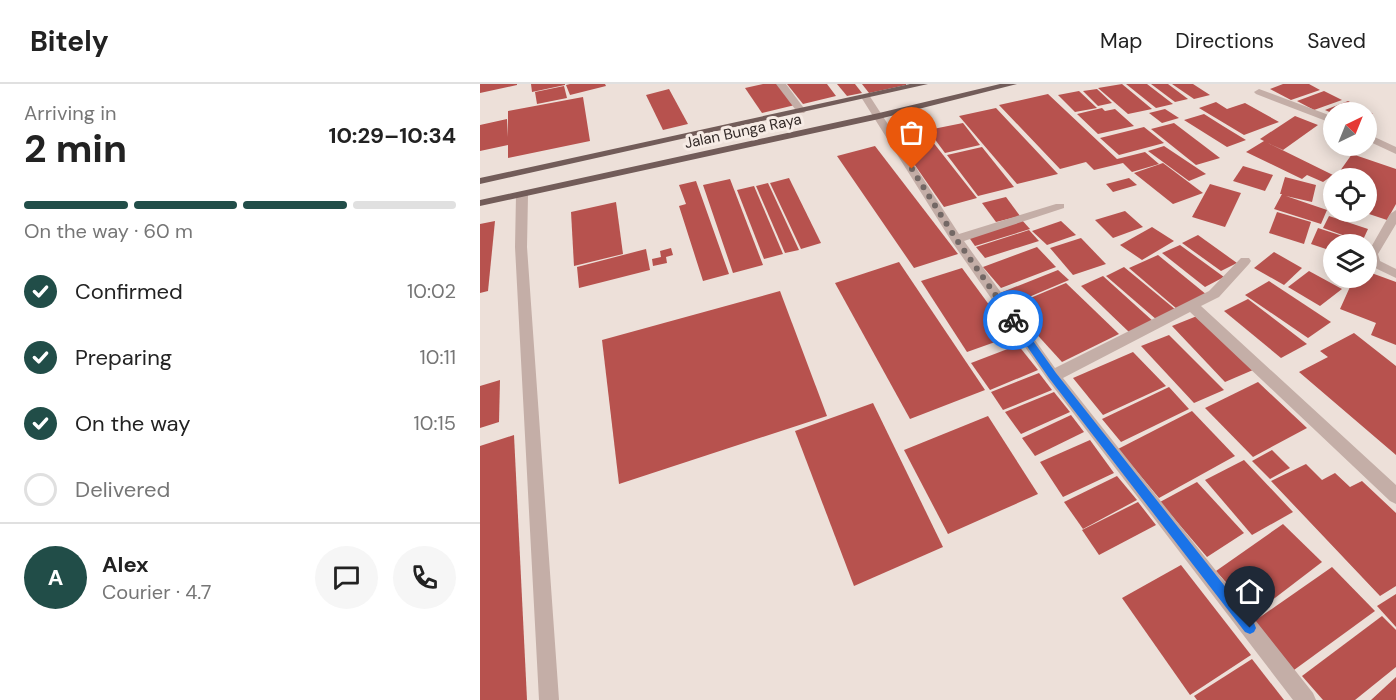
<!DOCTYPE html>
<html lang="en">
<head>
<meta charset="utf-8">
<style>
	body { margin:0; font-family:"DM Sans",sans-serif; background:#f6f6f6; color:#222; height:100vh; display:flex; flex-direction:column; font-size:22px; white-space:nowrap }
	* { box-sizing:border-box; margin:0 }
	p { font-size:20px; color:#767676 }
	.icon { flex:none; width:33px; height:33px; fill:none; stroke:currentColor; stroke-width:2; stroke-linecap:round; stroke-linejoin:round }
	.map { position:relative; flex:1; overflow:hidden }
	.sheet { display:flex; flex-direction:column; background:#fff; width:480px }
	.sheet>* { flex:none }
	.needle { width:39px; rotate:43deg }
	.fabs { position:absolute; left:843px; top:18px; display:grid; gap:12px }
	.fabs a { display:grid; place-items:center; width:54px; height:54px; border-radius:50%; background:#fff; box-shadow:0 3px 15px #0003; font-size:30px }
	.pin { position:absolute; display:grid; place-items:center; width:51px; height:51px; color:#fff; margin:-62px -26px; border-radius:50% 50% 50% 0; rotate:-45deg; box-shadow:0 0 6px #0007 }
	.pin .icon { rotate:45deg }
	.courier { position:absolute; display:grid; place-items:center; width:60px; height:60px; margin:-30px; border:4px solid #1a73e8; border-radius:50%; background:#fff; color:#222; box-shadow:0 2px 8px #0007 }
	.overview em { font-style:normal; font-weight:700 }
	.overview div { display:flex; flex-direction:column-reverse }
	.overview { display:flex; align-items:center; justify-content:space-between; height:102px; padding:0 24px }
	h1 { font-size:39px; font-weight:700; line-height:45px }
	.bar { display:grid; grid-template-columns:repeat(4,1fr); gap:9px 6px; align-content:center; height:72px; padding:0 24px }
	.bar i { height:8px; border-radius:4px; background:#e0e0e0 }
	.bar .current { background:#214d48 }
	.bar p { grid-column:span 4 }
	.line { display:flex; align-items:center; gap:15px; padding:0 24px; border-top:2px solid #e0e0e0 }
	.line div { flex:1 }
	.round { display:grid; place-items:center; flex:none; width:63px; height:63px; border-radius:32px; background:#f6f6f6 }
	ol { padding:0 24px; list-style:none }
	li { display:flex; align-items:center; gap:18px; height:66px }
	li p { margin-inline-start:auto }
	li .icon { padding:6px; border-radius:50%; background:#214d48; color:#fff; stroke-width:4 }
	li:last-child { color:#767676 }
	li i { width:33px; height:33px; border:3px solid #e0e0e0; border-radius:50% }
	header { display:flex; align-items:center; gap:36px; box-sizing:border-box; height:84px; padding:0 30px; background:#fff; border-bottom:2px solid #e0e0e0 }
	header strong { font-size:28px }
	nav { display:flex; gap:33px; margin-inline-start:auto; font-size:21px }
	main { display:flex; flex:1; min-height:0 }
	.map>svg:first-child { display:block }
	.building { fill:#b7524e }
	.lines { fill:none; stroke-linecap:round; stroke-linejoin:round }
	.minor { fill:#c4aea7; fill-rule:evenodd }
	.primary { fill:#725c59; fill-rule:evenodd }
	.route { fill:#1a73e8 }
	.done { stroke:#736865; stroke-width:6; stroke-dasharray:0 10.8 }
	.labels { text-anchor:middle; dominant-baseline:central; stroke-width:6; stroke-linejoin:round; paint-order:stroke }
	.far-street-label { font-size:15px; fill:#312826; stroke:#f6ebe5 }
</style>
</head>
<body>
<header>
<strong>Bitely</strong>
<nav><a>Map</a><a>Directions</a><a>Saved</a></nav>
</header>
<main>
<section class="sheet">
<div class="overview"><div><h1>2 min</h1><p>Arriving in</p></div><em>10:29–10:34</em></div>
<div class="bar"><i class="current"></i><i class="current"></i><i class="current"></i><i></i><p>On the way · 60 m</p></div>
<ol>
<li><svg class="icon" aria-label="check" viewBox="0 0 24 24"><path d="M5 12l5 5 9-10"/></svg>Confirmed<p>10:02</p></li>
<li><svg class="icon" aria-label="check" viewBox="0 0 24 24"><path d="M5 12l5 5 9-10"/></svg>Preparing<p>10:11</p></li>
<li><svg class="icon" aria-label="check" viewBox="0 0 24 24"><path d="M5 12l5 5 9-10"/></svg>On the way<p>10:15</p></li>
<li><i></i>Delivered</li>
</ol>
<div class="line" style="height:108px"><b class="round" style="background:#214d48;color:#fff">A</b><div><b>Alex</b><p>Courier · 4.7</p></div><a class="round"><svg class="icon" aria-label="chat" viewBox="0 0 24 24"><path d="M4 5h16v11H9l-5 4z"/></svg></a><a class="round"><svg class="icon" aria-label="phone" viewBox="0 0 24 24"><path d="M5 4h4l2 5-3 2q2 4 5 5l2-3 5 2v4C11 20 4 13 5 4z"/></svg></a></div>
</section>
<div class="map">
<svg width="916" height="616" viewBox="0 0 916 616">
	<rect width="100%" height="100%" fill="#ede0d9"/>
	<g class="building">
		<polygon points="0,0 37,0 37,1 0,9"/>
		<polygon points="51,0 85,0 85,1 52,8"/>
		<polygon points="90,0 125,0 126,2 90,11 86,1"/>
		<polygon points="283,0 299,0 315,21 282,29 265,4"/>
		<polygon points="307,0 347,0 356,12 323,20"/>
		<polygon points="357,0 375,0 382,9 367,12"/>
		<polygon points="382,0 426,0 426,1 389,9"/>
		<polygon points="642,0 672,25 648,30 618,4"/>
		<polygon points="646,0 667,0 693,20 676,24"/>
		<polygon points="671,0 688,0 708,15 695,18"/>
		<polygon points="692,0 713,0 730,11 714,15"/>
		<polygon points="803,0 829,0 840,6 811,16 790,5"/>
		<polygon points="84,2 87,14 57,20 55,8"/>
		<polygon points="189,5 208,40 183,46 166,11"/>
		<polygon points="617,5 632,19 618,22 603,7"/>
		<polygon points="599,7 617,24 595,28 578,11"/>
		<polygon points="844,7 862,16 834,26 817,17"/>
		<polygon points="568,10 637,75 665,68 679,80 652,88 643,79 614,86 606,78 580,85 519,21"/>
		<polygon points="103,13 110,57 28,74 28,61 0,67 0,41 27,35 28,53 28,27"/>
		<polygon points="868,17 890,28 893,30 886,32 886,28 854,30 845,26"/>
		<polygon points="736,18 747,25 765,19 799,38 764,51 719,24"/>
		<polygon points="516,24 578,90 537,100 479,32"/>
		<polygon points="622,24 625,27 635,25 654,42 618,50 597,30"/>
		<polygon points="685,25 699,34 682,39 669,29"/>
		<polygon points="724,30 743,42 766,56 747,63 704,36"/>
		<polygon points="815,32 838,41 803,66 788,59 853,91 843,98 827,91 822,95 766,68 784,57 780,55"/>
		<polygon points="483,39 500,61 465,69 448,46"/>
		<polygon points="694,39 740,74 716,81 671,45"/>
		<polygon points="664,43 684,59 639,71 620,54"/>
		<polygon points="445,48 497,114 464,123 416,54"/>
		<polygon points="395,62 478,170 434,184 357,72"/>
		<polygon points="684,62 726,90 709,97 668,67"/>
		<polygon points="502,63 534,103 498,112 467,71"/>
		<polygon points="872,70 916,85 916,120 907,136 886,129 886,94 855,94"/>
		<polygon points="683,79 723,109 693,120 654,89"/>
		<polygon points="763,82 793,91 785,107 753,97"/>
		<polygon points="805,93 836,101 832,118 806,112 847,126 841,140 794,125 802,110 800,110"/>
		<polygon points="309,94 341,159 321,165 290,99"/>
		<polygon points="649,94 657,101 633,108 626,100"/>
		<polygon points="250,95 283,181 253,189 223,101"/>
		<polygon points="216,97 249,190 223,197 199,122 206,120 199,101"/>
		<polygon points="854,97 854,116 843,112"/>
		<polygon points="288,99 319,166 305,169 276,102"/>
		<polygon points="730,100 761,109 745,143 712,133"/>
		<polygon points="274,102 303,170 284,175 257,106"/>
		<polygon points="526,113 540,132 516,138 502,119"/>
		<polygon points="136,118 143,170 94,182 91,128"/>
		<polygon points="645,127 663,143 633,154 615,136"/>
		<polygon points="797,128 831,138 824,160 789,149"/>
		<polygon points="849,132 888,145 882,158 843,144"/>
		<polygon points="541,135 550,145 495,162 488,152"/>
		<polygon points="15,137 8,207 0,209 0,140"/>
		<polygon points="581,137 596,151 567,161 552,147"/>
		<polygon points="672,143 694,157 662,176 640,161"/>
		<polygon points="838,144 878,157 877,160 866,160 856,157 852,167 831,160"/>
		<polygon points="549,146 559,157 505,174 496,163"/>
		<polygon points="718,151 757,179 741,187 702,159"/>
		<polygon points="601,154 626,180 593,191 570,164"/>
		<polygon points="700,161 744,193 725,203 682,169"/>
		<polygon points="557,163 576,183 521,204 503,183"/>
		<polygon points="191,164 193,171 186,173 187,179 173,182 172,175 181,173 180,167"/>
		<polygon points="166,165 170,186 99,204 97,183"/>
		<polygon points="794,168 822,184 804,201 774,184"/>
		<polygon points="678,171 727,211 697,225 649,184"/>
		<polygon points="419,178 505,306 430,335 355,199"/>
		<polygon points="644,183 696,226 677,236 626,192"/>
		<polygon points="482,184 532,252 487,268 441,197"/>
		<polygon points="578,186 589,196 530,221 520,209"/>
		<polygon points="829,187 862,205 840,222 808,203"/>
		<polygon points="886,187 916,198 916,261 891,251 896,239 860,225 874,194 886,194"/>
		<polygon points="623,192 674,238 650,249 601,202"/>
		<polygon points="789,197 851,238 828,254 765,211"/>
		<polygon points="586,199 639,250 582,278 531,222"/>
		<polygon points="300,207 347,332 139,400 122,256"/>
		<polygon points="768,215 827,260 801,274 744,227"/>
		<polygon points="717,232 773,286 745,298 692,242"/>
		<polygon points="874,249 916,282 916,371 819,288 848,273 840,267"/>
		<polygon points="689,251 744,306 714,319 661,262"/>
		<polygon points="538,261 558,286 510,306 491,279"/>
		<polygon points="653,268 686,302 623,331 593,294"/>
		<polygon points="559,289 572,306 523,326 511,308"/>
		<polygon points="20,296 19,338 0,344 0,302"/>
		<polygon points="778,298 827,344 773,373 725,324"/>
		<polygon points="689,303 709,325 641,358 622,335"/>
		<polygon points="574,308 590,328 541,350 525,328"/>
		<polygon points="393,319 463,463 374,502 315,347"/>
		<polygon points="712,327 755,372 679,414 638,365"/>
		<polygon points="591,331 604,348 555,372 542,354"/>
		<polygon points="508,332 558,410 468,450 424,366"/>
		<polygon points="34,351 47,616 0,616 0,362"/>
		<polygon points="610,356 634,389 583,413 560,378"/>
		<polygon points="792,366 810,384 790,395 772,377"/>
		<polygon points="764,376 813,428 772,451 725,396"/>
		<polygon points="826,380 842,396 855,389 870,403 882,397 916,429 916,502 900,512 791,397"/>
		<polygon points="637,392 657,416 603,445 584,418"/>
		<polygon points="717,398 764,449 727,473 680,418"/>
		<polygon points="658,418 676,441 619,471 602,446"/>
		<polygon points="803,440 842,478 774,530 736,487"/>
		<polygon points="701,481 771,571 710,611 642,514"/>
		<polygon points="852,483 895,527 814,586 773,538"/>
		<polygon points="916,510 916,543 897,522"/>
		<polygon points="902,532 916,546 916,583 875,616 843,616 822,592"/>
		<polygon points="772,575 804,616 717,616 714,612"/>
		<polygon points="916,593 916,616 891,616"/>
	</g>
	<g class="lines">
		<g class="minor">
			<polygon points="296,0 306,0 326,27 324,29 318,29"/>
			<polygon points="779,5 854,33 854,40 776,10 774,8"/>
			<polygon points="383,11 389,11 479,150 576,120 584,120 584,124 484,157 575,284 729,207 761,174 769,174 771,177 769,180 739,213 721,222 916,401 916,420 910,417 710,228 583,294 833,609 836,616 813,616 568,296 472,158 381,13"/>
			<polygon points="886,49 916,63 916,70 886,56"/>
			<polygon points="42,108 48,111 47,163 79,616 59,616 35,163 36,111"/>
			<polygon points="916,126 916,140 898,170 900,177 916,185 916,194 891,182 886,172 910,130"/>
		</g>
		<g class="primary">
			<polygon points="430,0 448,0 0,100 0,94"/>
			<polygon points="520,0 537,0 399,35 0,122 0,116 399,29"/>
		</g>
	</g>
	<polygon class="route" points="533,232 536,233 576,289 774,539 776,544 774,548 770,550 765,548 569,294 530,238 529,236"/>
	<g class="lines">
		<polyline class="done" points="432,85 476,155 533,236"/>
	</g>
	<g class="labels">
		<g class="far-street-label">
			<text transform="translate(263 47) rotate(-12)">Jalan Bunga Raya</text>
		</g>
	</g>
</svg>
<div class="fabs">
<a><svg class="needle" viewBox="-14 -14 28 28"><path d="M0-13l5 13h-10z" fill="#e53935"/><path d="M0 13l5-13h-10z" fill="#767676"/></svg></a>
<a><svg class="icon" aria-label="locate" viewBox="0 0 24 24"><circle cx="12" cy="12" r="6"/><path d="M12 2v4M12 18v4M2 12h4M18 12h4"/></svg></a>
<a><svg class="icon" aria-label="layers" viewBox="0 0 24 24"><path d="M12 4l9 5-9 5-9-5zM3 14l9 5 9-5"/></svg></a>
</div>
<div class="pin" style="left:432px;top:85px;background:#ea580c"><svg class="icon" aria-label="bag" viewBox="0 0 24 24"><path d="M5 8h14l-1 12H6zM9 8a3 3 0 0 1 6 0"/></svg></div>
<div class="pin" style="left:770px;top:544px;background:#1f2937"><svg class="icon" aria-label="home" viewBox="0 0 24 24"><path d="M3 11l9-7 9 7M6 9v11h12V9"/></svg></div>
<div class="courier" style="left:533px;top:236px"><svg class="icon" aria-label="bike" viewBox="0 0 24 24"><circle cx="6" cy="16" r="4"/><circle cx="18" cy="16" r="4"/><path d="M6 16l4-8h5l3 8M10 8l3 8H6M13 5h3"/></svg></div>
</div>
</main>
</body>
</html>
